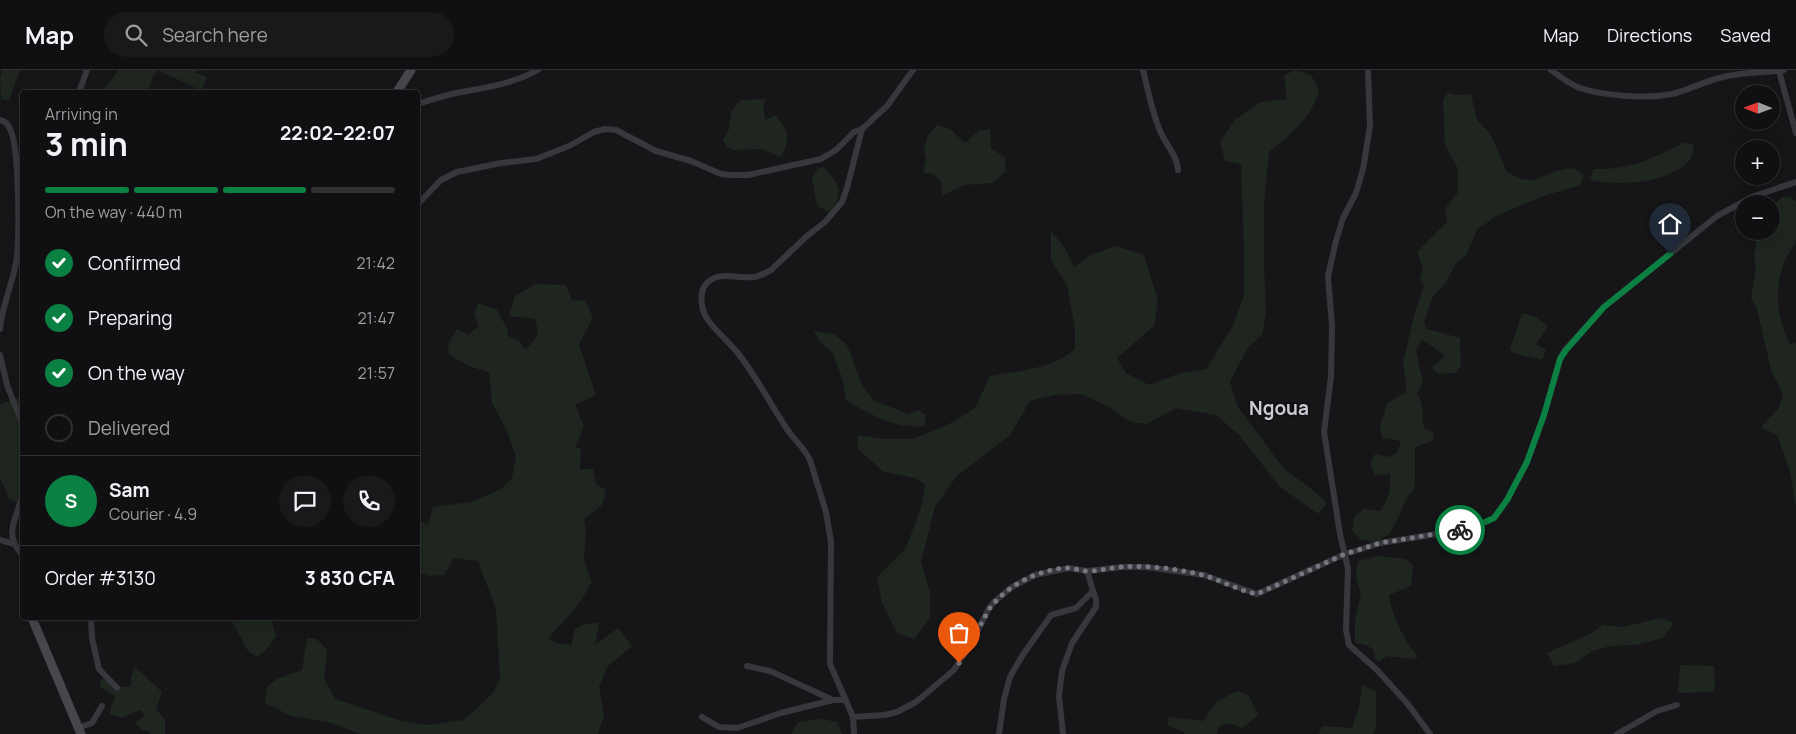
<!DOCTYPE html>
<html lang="en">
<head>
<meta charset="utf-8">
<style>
	body { margin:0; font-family:Manrope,sans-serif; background:#19191b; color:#f1f3f6; height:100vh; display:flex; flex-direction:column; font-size:19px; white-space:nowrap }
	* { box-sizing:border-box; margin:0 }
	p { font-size:16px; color:#9c9d9f }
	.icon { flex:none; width:28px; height:28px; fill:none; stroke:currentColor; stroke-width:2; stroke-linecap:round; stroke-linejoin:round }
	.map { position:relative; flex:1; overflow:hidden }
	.side { position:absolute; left:20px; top:20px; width:400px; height:530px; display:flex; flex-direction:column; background:#101012; border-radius:5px; box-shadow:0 5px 20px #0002,0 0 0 1px #303032 }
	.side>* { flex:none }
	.needle { width:32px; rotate:271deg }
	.fabs { position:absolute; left:1735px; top:15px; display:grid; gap:10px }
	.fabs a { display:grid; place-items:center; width:45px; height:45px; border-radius:50%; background:#101012; box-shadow:0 5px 20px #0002,0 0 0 1px #303032; font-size:25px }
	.pin { position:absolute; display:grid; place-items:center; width:42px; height:42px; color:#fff; margin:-51px -21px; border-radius:50% 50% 50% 0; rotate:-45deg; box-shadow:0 0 5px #0007 }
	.pin .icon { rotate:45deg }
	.courier { position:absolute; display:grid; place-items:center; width:50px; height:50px; margin:-25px; border:4px solid #0b8043; border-radius:50%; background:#fff; color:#222; box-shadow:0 1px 6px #0007 }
	.overview em { font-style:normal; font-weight:700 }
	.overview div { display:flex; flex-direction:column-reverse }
	.overview { display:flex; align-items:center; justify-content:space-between; height:85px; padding:0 25px }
	h1 { font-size:32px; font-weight:700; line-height:38px }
	.bar { display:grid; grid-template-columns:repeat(4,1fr); gap:8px 5px; align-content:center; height:60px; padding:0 25px }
	.bar i { height:6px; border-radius:4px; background:#303032 }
	.bar .current { background:#0b8043 }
	.bar p { grid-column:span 4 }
	.line { display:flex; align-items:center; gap:12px; padding:0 25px; border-top:1px solid #303032 }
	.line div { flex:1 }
	.round { display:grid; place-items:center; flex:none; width:52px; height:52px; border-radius:26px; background:#19191b }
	ol { padding:0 25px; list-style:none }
	li { display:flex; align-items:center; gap:15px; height:55px }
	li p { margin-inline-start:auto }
	li .icon { padding:5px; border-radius:50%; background:#0b8043; color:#fff; stroke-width:4 }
	li:last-child { color:#9c9d9f }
	li i { width:28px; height:28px; border:2px solid #303032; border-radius:50% }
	header { display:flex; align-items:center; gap:30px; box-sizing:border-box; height:70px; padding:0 25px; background:#101012; border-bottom:1px solid #303032 }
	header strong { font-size:24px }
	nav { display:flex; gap:28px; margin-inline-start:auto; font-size:18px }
	.search { width:350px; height:45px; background:#19191b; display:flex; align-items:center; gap:12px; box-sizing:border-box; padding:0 18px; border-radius:28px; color:#9c9d9f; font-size:19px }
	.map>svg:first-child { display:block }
	.green { fill:#1e261f }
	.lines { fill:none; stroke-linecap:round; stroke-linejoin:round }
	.street { stroke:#37383d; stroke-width:6 }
	.secondary { stroke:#45474d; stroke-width:9 }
	.done { stroke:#757880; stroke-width:5; stroke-dasharray:0 9 }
	.route { stroke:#0b8043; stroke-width:6 }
	.labels { text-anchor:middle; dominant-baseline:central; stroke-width:4; stroke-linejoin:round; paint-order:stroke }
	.quarter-label { font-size:19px; font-weight:bold; fill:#c9ccd4; stroke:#111113 }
</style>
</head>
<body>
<header>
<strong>Map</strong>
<div class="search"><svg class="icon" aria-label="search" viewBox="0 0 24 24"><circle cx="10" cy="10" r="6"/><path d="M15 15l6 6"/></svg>Search here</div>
<nav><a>Map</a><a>Directions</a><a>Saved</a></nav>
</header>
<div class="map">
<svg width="1796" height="664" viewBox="0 0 1796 664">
	<rect width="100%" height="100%" fill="#161618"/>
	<g class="green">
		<polygon points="2,0 20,0 9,31 1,29 0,8"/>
		<polygon points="119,0 203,0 194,2 207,7 201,21 158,0 154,5 149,18 138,22 101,22"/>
		<path d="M1294 0 1311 5 1319 20C1310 51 1293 62 1269 82L1264 134V192L1266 243 1262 265 1248 277 1230 312 1238 337 1284 399 1313 420 1327 433 1318 444 1279 416 1240 366 1216 345 1176 338 1147 354 1131 352 1107 336 1081 324 1053 325 1030 331 1010 365 956 407 935 437 921 492 930 523V548L914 569 897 563 882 533 877 507 906 478 921 438 925 414 915 408 884 402 858 379V365L883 369H913L953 352 975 338 990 306C1019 301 1053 299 1075 279V259L1067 215 1051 190V161L1065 178 1074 197 1090 185 1116 176 1144 185 1158 231 1154 256 1117 288 1126 303 1149 315 1180 303 1206 299 1233 256 1244 225V184L1241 94 1225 91 1220 71 1236 49 1260 32 1287 29 1284 6Z"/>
		<path d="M1448 23 1457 25 1471 24 1477 50 1491 65 1507 102 1521 109 1535 110 1556 101 1573 98 1584 105 1580 115 1544 126 1496 146 1477 160 1466 185 1455 195 1445 214 1432 228 1424 253 1427 259 1460 268 1461 296 1455 303 1438 304 1432 298 1445 286 1422 269 1416 281 1423 313 1417 323C1424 333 1422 346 1424 358L1434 363 1432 371 1415 377V417L1405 431 1398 449 1389 464 1376 472 1361 470 1352 460 1354 447 1364 439 1380 441C1389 428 1391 419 1390 404L1375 405 1370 395 1375 384 1390 387 1398 382 1401 371 1382 368 1380 355 1384 345 1386 334 1406 322V311L1403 293 1414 246 1424 216 1420 209 1423 199 1417 182 1447 152 1445 139 1458 122V99L1445 75 1443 29Z"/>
		<path d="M765 29 763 40 766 50 775 45C789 61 791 69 781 87L762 79 735 80 728 78 723 70 729 59 731 41 741 30Z"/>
		<polygon points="937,55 950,59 965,73 979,60 990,60 991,79 1005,87 1006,101 992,113 964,115 941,126 942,113 934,104 923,103 926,89 924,80 928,65"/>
		<path d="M1683 73 1693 74 1694 82C1691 86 1689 92 1685 95 1660 114 1619 116 1590 110L1594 99C1629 100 1652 89 1683 73Z"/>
		<path d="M824 97C838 113 846 123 829 142L817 136 812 107 818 98Z"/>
		<path d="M1784 126 1792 128 1796 132C1796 144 1796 158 1796 170 1795 176 1788 183 1785 190 1774 218 1776 248 1791 275L1796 273V437L1790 401 1777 365 1761 357 1779 338 1783 324 1771 300 1757 239 1751 228 1756 197 1754 186 1758 161H1771C1771 144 1769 136 1784 126Z"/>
		<path d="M535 214 566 215 572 230 586 231 593 248 579 274 596 325 575 335 584 356 575 377 581 379 580 399H593L596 414 606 420 602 435 584 449 586 461 584 490 592 512C580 534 565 551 548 568L555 573 571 575 575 559 584 554 599 553 595 575 618 558 632 576 607 597 599 617 604 645 598 664H360L332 653 291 646 265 633 267 617 277 609 302 600 307 568 317 569 327 580 324 608 335 629 401 651 429 655 464 650 492 624 500 609 496 539 478 491 454 488 444 505 429 506 418 502V438H421L420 451 428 454 433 437 471 432 501 419 512 408 516 386 507 361 492 333 489 302 471 297 449 285 448 274 457 259 468 265 479 256 474 245 478 233 497 240 507 258 508 266 518 270 525 279C537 270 540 264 535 249L509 246 515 226Z"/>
		<polygon points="1522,243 1536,247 1548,257 1536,274 1546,280 1542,290 1513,283 1510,279"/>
		<path d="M814 261 834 264 847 275 863 317 874 331 909 344 918 340 926 345 925 356C897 359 870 345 846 330L843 311 833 283 821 273Z"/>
		<polygon points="19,328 22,328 22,418 18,433 9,429 0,407 0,334"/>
		<path d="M1378 486 1406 489 1413 496 1411 516 1389 525C1393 549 1403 568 1418 587L1413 589 1387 586 1379 592 1375 589 1374 580 1366 575 1355 573V550L1361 525 1356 507 1358 491Z"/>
		<polygon points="230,548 271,548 276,566 266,580 257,587 248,581"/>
		<path d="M1661 548 1674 553 1662 568 1636 575 1611 576 1592 581 1575 593 1554 596 1547 583C1566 573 1585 569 1603 555L1623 557Z"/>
		<polygon points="1680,595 1714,596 1715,617 1712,622 1678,623"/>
		<polygon points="134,596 162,622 156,639 165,650 165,664 151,664 148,661 143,661 135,653 145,646 140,640 121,648 109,644 115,626 100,617 100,612 103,609 112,608 121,617 131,617 131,608"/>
		<polygon points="1362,615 1376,621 1376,657 1373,664 1319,664 1322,656 1352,658 1359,638"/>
		<polygon points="1238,621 1249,626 1258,645 1242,658 1229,653 1219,656 1217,664 1184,664 1184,662 1167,655 1169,647 1203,651 1217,631"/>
		<polygon points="821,649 837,652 842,664 791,664 798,652"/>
	</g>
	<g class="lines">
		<g class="street">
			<path d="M1143 0C1148 20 1152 42 1160 61 1166 75 1177 85 1178 100"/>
			<polyline points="1368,0 1370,56 1363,99 1356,123 1343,148 1336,171 1328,206 1332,256 1331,307 1324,362 1340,464 1348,499 1346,560 1349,575 1377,600 1407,633 1430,664"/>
			<path d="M1551 0C1560 7 1569 14 1580 18 1604 26 1647 29 1672 24 1689 20 1705 11 1723 7 1743 2 1764 3 1784 0"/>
			<polyline points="1779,1 1796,63"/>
			<polyline points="79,22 87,0"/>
			<path d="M418 34C430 30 443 26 456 23 484 18 513 14 538 0"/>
			<path d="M0 50C4 51 7 53 9 57 20 74 19 165 17 187 14 211 2 234 0 259"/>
			<polyline points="418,134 441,110 457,102 501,93 536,89 569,76 594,62 605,59 616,60 656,81 691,91 721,104 731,105 748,105 821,89 836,80 854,62 862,59 887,36 913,0"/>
			<polyline points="0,285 7,315 22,353"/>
			<path d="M22 428C15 449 4 466 22 484"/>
			<polyline points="0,470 14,474"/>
			<polyline points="91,548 92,568 99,599 117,618"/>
			<polyline points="747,596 770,601 833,630"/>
			<polyline points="702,647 719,657 737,658 781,643 833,630 846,630"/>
			<polyline points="853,647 885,645 897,642 916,632 954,600 972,572 989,538 995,531 1012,517 1035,505 1069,498 1087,501 1122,497 1146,497 1204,505 1257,524 1345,484 1381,473 1455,461 1483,453 1494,448 1507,430 1527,392 1544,345 1560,289 1565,280 1604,237 1717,146 1754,126 1796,112"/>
			<polyline points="78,658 92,653 102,636"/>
			<path d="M854 664 853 647 830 594 831 472 826 442 810 390C804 377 792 368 785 356 770 333 754 303 737 282 727 270 714 260 706 247 701 238 699 222 706 214 718 200 738 209 754 207 761 206 765 203 771 200L807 166 825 152 842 132 847 118 862 59"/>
			<polyline points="999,664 1004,629 1010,607 1022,586 1051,545 1076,538 1093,521 1087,501"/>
			<polyline points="1063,664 1059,626 1062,601 1072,573 1096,537 1096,529 1093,521"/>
			<polyline points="1617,664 1657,641 1677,635"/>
		</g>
		<g class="secondary">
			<polyline points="397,22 411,0"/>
			<polyline points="32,548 81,664"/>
		</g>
	</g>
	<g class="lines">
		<path class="done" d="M959 593 990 538C1008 515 1037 500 1066 498 1075 498 1083 502 1092 501 1103 500 1113 497 1123 497 1149 495 1177 499 1203 505 1221 510 1239 521 1257 524L1345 484 1380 473 1460 460"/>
		<polyline class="route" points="1460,460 1483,453 1494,448 1507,430 1527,392 1544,345 1560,289 1566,280 1604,237 1670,184"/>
	</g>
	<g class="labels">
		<g class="quarter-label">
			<text x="1279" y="338">Ngoua</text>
		</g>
	</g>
</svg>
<div class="fabs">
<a><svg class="needle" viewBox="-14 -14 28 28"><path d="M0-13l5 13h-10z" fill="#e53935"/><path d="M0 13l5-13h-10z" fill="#9c9d9f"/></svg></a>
<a>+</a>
<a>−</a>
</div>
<div class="pin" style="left:959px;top:593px;background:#ea580c"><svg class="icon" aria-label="bag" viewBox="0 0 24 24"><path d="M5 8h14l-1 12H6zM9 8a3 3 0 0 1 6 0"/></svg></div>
<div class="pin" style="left:1670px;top:184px;background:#1f2937"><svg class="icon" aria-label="home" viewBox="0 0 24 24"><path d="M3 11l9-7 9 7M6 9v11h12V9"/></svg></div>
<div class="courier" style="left:1460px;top:460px"><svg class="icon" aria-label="bike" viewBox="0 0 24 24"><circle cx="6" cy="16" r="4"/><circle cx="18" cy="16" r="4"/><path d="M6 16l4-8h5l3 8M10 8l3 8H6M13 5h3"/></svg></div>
<section class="side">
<div class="overview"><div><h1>3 min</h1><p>Arriving in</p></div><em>22:02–22:07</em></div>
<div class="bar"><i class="current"></i><i class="current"></i><i class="current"></i><i></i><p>On the way · 440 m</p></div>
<ol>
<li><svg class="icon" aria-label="check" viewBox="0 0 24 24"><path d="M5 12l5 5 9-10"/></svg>Confirmed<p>21:42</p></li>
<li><svg class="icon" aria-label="check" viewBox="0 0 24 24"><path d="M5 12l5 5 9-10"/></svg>Preparing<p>21:47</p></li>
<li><svg class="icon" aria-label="check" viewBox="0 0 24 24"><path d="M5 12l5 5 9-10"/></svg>On the way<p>21:57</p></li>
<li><i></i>Delivered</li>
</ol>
<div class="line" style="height:90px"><b class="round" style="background:#0b8043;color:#fff">S</b><div><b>Sam</b><p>Courier · 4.9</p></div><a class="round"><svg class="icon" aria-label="chat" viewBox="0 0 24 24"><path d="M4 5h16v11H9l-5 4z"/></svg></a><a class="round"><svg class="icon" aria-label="phone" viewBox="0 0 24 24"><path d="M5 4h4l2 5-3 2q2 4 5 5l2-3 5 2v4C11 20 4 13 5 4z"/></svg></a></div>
<div class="line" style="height:65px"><div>Order #3130</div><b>3 830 CFA</b></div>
</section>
</div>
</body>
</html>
